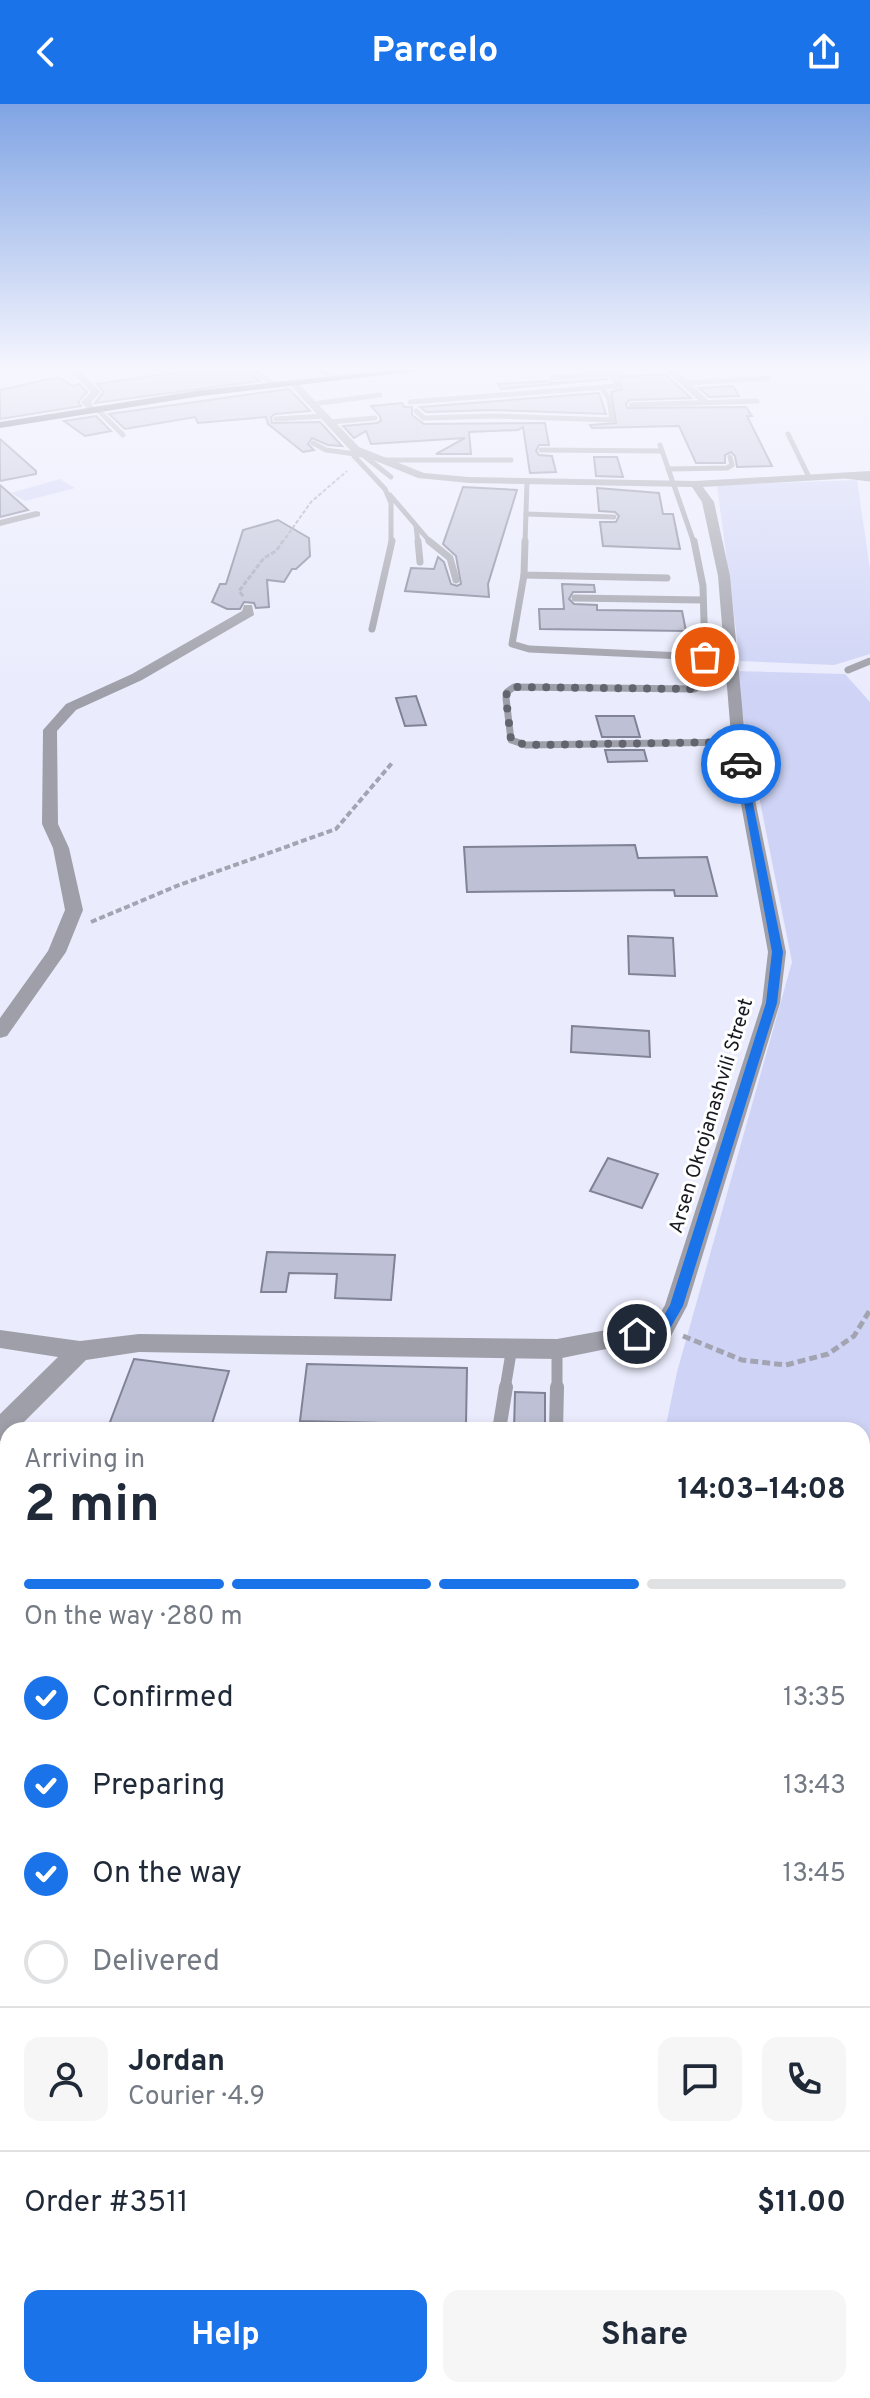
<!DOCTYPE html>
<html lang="en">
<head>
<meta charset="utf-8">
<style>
	body { margin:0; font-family:Overpass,sans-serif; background:#f6f6f7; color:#1f2937; height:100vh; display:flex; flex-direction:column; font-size:30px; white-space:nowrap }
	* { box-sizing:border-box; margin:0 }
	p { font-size:26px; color:#747a83 }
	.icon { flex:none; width:44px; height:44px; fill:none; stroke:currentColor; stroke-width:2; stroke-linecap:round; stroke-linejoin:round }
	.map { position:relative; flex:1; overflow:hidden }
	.side { position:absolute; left:0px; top:1318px; width:870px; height:976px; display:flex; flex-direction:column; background:#fff; border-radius:24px 24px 0 0; box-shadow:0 4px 12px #0003 }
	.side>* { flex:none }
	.pin { position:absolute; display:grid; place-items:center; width:68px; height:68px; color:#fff; margin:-34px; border:4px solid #fff; border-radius:50%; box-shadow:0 2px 8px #0007 }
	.courier { position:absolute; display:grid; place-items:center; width:80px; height:80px; margin:-40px; border:6px solid #1a73e8; border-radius:50%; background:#fff; color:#222; box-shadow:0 2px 10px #0007 }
	.overview em { font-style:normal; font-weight:700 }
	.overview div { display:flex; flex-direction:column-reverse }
	.overview { display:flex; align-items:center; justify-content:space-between; height:136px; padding:0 24px }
	h1 { font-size:52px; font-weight:700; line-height:60px }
	.bar { display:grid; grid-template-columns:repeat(4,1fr); gap:12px 8px; align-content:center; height:96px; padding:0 24px }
	.bar i { height:10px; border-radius:6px; background:#e0e1e3 }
	.bar .selected { background:#1a73e8 }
	.bar p { grid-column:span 4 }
	.line { display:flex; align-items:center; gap:20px; padding:0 24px; border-top:2px solid #e0e1e3 }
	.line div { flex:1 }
	.round { display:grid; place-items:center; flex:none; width:84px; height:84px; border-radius:16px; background:#f6f6f7 }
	ol { padding:0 24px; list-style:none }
	li { display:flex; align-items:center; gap:24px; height:88px }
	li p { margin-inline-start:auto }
	li .icon { padding:8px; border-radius:50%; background:#1a73e8; color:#fff; stroke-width:4 }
	li:last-child { color:#747a83 }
	li i { width:44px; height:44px; border:4px solid #e0e1e3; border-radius:50% }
	.button { display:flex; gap:16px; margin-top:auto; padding:16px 24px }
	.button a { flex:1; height:92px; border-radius:16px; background:#1a73e8; color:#fff; font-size:32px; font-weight:700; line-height:92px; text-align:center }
	.button a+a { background:#f6f6f7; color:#1f2937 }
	header { display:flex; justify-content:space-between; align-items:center; height:104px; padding:0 24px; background:#1a73e8; color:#fff; font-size:36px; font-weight:700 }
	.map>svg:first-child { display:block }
	.green { fill:#cfd4f6 }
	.building { fill:#bec1d5; stroke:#808295; stroke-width:2 }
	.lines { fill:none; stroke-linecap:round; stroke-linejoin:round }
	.path-far3 { stroke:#a3a4b2; stroke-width:2; stroke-dasharray:4 2; stroke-linecap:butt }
	.path-far2 { stroke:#a3a4b2; stroke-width:3; stroke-dasharray:5 2; stroke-linecap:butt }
	.path-far1 { stroke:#a3a4b2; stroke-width:4; stroke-dasharray:6 3; stroke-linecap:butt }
	.path { stroke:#a3a4b2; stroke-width:5; stroke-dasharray:8 4; stroke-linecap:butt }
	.lane-far4 { stroke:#9e9fa8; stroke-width:5 }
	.lane-far3 { stroke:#9e9fa8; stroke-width:7 }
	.lane-far2 { stroke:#9e9fa8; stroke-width:11 }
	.lane-far1 { stroke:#9e9fa8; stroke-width:14 }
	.lane { stroke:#9e9fa8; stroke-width:17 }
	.street { fill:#9e9fa8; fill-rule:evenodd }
	.highway { fill:#464859; fill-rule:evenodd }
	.route { fill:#1a73e8 }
	.done { stroke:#62646e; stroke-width:8; stroke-dasharray:0 14.4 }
	.labels { text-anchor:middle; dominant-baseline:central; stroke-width:6; stroke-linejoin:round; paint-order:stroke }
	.far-street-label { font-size:20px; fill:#191a21; stroke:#fff }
</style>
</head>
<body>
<header><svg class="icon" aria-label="back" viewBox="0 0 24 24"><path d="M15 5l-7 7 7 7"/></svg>Parcelo<svg class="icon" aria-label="share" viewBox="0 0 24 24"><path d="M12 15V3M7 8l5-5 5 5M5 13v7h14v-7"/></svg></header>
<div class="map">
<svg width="870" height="2294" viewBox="0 0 870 2294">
	<rect width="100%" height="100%" fill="#eaecfd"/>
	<g class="green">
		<polygon points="60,375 75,384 25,397 11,389"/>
		<polygon points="857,376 870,465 870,550 834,561 740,557 717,381"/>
		<polygon points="734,567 845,570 870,598 870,1827 862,1826 862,1326 665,1326 677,1268 792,858"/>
	</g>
	<g class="building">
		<polygon points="192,266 249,266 260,277 95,299 104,288 97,280"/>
		<polygon points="665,270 691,294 630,296 626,299 627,304 746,303 752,312 747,312 772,362 737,363 735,352 731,348 725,351 725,359 696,359 679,322 592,324 590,321 616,319 611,288 622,285 619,273"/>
		<polygon points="58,273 73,282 79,280 87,288 78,298 81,302 0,315 0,286"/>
		<polygon points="608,275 501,285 498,280 548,277 552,279"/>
		<polygon points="733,282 739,292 709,293 699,284"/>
		<polygon points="289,285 310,307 275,310 271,313 272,319 320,318 342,342 328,341 312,334 308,340 314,346 303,348 268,320 266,313 198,319 195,313 125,325 109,310"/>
		<polygon points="599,289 606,310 495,306 426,308 420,303"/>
		<polygon points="402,299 404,303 412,303 412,311 424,320 545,319 549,341 539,341 536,347 539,351 552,352 556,368 530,369 523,323 518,326 469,328 471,350 436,350 465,334 371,340 366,327 354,334 343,322 377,319 381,317 380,312 371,302"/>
		<polygon points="96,312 111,327 85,332 64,317"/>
		<polygon points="0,335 36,367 36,370 0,377"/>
		<polygon points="594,353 617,353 623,373 596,372"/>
		<polygon points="0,381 28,406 0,413"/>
		<polygon points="463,383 517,386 488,480 489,493 405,487 411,464 434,465 438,453 444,458 451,480 457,482 461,480 456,452 443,440"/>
		<polygon points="597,384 659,389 663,410 673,410 680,445 603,442 600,418 616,418 619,412 615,408 599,407"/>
		<polygon points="278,416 309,434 310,452 296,465 292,465 284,478 267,476 269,503 256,504 254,499 244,498 240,505 227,505 212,498 220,480 226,480 243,426"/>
		<polygon points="562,480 594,481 595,488 573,488 569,495 574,500 597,501 597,506 682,507 686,527 540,525 539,505 564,505"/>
		<polygon points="416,592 426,621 405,622 396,594"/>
		<polygon points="596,612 634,612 640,633 602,633"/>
		<polygon points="605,646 644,646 647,657 608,658"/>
		<polygon points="635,741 638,754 707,753 717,792 675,792 674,786 467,788 464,743"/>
		<polygon points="628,832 673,834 675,872 629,870"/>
		<polygon points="572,922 649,927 650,953 571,948"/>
		<polygon points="608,1054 658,1070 642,1104 590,1087"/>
		<polygon points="267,1148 395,1151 391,1196 335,1194 337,1170 289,1169 286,1188 261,1188"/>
		<polygon points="134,1255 229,1267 210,1326 107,1326"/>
		<polygon points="307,1260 467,1264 466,1321 300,1317"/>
		<polygon points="515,1288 545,1289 545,1326 514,1326"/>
	</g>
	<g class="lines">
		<polyline class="path-far3" points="282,439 311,398 347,367"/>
		<polyline class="path-far2" points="243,492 239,487 264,454 276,447 283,437"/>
		<polyline class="path-far1" points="91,818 179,781 336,725 392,659"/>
		<polyline class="path" points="683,1232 742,1256 786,1261 828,1250 854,1232 870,1206"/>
		<g class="lane-far4">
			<polyline points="254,266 273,280"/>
			<polyline points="320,266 333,274"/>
			<polyline points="552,274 616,269 621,266"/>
			<polyline points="685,279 768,274"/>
			<polyline points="410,298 618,282 611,270"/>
			<polyline points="312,300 380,291"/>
			<polyline points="631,301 757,297"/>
			<polyline points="97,305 123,331"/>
			<polyline points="416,307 424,314 495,312 612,316 609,295 602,284"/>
			<polyline points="276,315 324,312"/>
			<polyline points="330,318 375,314"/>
			<polyline points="788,330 809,373"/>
			<polyline points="313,339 326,346 363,351 391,373"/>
			<polyline points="660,341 694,439"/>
			<polyline points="355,345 354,352 385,385 391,399 391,439"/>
			<polyline points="541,346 662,347"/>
			<polyline points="383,356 511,356"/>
			<polyline points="668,365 727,364 732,361 730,353"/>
			<polyline points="845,372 870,375"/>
			<polyline points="390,391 431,439"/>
			<polyline points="526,410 614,413"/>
			<polyline points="416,422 418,439"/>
			<polyline points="525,439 527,377"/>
		</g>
		<g class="lane-far3">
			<polyline points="418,437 420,458"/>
			<polyline points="429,437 450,454 456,476"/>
			<polyline points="525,437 524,471 667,474"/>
			<polyline points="694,437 703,482 705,553"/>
			<polyline points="524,471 512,540 529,545 705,553 706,579 694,585 514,583 507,588 506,594 511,636 526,641 738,638"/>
			<polyline points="575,494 702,496"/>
			<polyline points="372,525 392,437"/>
			<polyline points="848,566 870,557"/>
		</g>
		<g class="lane-far2">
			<polyline points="505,1285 512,1243"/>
			<polyline points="557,1285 557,1245"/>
		</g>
		<g class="lane-far1">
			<polyline points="499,1326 506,1283"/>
			<polyline points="556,1326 557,1283"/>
		</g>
		<polyline class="lane" points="52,2294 97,2286"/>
		<g class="street">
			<polygon points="69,266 79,266 101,288 91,298 96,308 90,308 81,298 91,288"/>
			<polygon points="666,266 676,266 709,297 709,301 703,301"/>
			<polygon points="289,276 295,276 359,343 424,369 469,373 695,377 870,367 870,373 703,383 714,398 730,472 747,656 786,848 780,899 687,1202 671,1232 557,1255 139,1248 86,1256 16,1326 8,1326 8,1334 0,1337 0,1310 58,1253 0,1244 0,1226 80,1237 139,1230 557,1235 656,1217 665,1201 762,899 768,848 733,656 718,472 702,398 692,383 469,379 418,374 351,347 289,280"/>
			<polygon points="36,407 40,408 40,412 0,422 0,416"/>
			<polygon points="244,501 252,501 254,511 142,576 76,606 57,627 58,720 69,744 83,806 66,848 7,932 0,934 0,914 48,847 65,806 53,744 42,720 43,626 66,600 132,570 242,507"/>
		</g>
		<polygon class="highway" points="393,266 428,266 201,292 0,324 0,318 201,286"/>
	</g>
	<linearGradient id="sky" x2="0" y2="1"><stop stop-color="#80a4e4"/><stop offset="0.45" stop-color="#f6f6fe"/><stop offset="1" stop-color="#f6f6fe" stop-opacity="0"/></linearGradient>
	<rect width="870" height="587" fill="url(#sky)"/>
	<polygon class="route" points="741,658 745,660 783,848 777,899 683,1202 668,1228 637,1235 632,1234 632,1226 659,1220 670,1201 766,899 772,848 737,660"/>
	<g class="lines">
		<polyline class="done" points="705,553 706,579 694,585 514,583 507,588 506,594 511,636 526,641 738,638 741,660"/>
	</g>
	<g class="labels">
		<g class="far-street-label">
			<text transform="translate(712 1012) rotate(-73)">Arsen Okrojanashvili Street</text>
		</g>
	</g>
</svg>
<div class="pin" style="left:705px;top:553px;background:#ea580c"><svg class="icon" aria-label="bag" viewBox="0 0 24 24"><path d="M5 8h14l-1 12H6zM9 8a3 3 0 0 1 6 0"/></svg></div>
<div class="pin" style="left:637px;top:1230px;background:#1f2937"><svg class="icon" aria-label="home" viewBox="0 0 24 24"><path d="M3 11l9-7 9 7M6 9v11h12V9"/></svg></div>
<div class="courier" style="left:741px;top:660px"><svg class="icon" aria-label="car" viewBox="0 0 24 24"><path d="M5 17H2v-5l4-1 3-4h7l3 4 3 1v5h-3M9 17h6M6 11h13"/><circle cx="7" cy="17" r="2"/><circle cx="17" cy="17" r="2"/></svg></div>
<section class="side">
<div class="overview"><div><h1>2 min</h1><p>Arriving in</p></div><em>14:03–14:08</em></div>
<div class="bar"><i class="selected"></i><i class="selected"></i><i class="selected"></i><i></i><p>On the way · 280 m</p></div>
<ol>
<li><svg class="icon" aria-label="check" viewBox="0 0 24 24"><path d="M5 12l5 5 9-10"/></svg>Confirmed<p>13:35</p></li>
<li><svg class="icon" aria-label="check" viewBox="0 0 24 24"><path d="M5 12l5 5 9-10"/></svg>Preparing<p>13:43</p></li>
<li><svg class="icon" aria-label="check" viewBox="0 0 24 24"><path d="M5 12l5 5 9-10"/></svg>On the way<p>13:45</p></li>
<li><i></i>Delivered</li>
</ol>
<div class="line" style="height:144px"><a class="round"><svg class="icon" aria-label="person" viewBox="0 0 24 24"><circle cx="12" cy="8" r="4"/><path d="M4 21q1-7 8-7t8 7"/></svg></a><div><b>Jordan</b><p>Courier · 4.9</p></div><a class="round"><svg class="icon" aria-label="chat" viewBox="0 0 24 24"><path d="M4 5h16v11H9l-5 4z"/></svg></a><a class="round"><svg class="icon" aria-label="phone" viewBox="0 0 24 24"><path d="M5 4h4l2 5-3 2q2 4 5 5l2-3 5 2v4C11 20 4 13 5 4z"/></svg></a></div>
<div class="line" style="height:104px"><div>Order #3511</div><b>$11.00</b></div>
<div class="button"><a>Help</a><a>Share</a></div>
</section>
</div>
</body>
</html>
